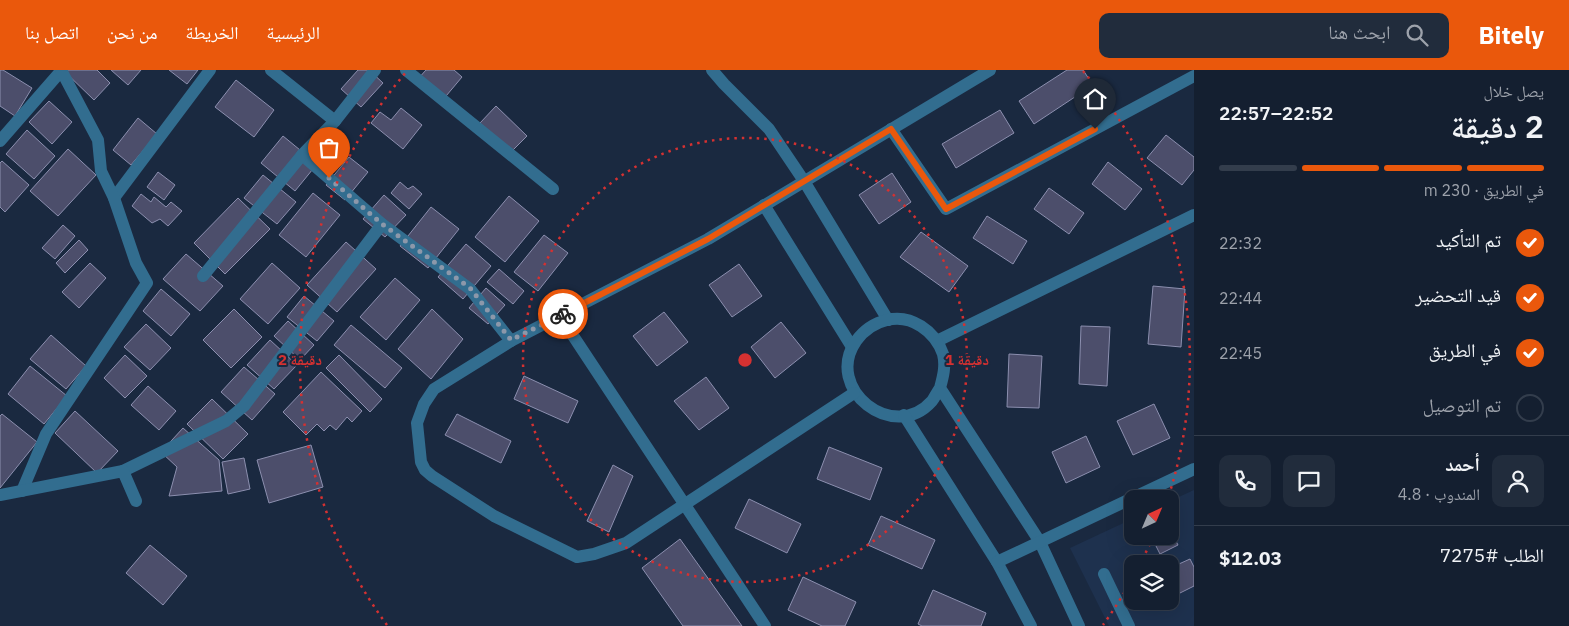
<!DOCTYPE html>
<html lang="ar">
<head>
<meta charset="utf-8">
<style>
	body { margin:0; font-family:"IBM Plex Sans","Noto Naskh Arabic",sans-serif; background:#212c3c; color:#f1f3f6; direction:rtl; height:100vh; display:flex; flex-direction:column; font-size:19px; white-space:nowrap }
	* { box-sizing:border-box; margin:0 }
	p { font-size:16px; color:#9da2ab }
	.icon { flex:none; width:28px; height:28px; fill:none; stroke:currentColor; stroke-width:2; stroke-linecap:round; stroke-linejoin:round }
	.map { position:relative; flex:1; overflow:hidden; direction:ltr }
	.panel { display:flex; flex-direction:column; background:#141f30; width:375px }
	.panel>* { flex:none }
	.needle { width:32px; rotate:44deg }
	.tools { position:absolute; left:1124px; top:420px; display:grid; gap:10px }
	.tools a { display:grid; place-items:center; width:55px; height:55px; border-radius:10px; background:#141f30; box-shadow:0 5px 20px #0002,0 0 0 1px #333d4c; font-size:25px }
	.pin { position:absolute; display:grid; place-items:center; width:42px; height:42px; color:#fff; margin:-51px -21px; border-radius:50% 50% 50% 0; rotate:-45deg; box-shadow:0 0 5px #0007 }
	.pin .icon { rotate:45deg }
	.courier { position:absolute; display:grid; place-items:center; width:50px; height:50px; margin:-25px; border:4px solid #ea580c; border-radius:50%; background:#fff; color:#222; box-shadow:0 1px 6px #0007 }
	.summary em { font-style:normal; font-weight:600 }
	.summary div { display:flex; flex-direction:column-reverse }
	.summary { display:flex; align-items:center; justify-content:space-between; height:85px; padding:0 25px }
	h1 { font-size:32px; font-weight:600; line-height:38px }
	.bar { display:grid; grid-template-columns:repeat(4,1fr); gap:8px 5px; align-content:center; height:60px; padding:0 25px }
	.bar i { height:6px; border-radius:4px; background:#333d4c }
	.bar .current { background:#ea580c }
	.bar p { grid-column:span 4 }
	.line { display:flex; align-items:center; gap:12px; padding:0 25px; border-top:1px solid #333d4c }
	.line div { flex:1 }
	.round { display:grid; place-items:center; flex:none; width:52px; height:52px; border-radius:10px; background:#212c3c }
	ol { padding:0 25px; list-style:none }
	li { display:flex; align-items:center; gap:15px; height:55px }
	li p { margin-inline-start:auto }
	li .icon { padding:5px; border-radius:50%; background:#ea580c; color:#fff; stroke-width:4 }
	li:last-child { color:#9da2ab }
	li i { width:28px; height:28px; border:2px solid #333d4c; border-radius:50% }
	header { display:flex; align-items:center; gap:30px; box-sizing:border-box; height:70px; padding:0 25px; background:#ea580c; color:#fff }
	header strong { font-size:24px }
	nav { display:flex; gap:28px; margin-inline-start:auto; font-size:18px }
	.search { width:350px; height:45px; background:#212c3c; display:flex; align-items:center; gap:12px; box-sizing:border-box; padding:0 18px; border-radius:10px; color:#9da2ab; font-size:19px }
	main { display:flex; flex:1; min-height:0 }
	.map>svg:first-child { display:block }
	.built { fill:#1e314e; fill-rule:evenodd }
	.building { fill:#4c4e6b; stroke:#8c8faf }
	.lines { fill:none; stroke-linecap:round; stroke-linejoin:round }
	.minor { stroke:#326d8f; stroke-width:12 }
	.done { stroke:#8c98aa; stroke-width:5; stroke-dasharray:0 9 }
	.route { stroke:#ea580c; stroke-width:6 }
	.ring { fill:none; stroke:#d53131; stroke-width:2.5; stroke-dasharray:2.5 5 }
	.centre { fill:#d53131; stroke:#1a2940; stroke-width:2.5 }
	.ring-label { font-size:15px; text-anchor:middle; font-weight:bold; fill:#d53131; stroke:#1a2940; stroke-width:4; stroke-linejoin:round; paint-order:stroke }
</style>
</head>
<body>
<header>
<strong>Bitely</strong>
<div class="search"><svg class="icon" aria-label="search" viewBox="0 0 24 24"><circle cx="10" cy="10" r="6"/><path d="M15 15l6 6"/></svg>ابحث هنا</div>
<nav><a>الرئيسية</a><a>الخريطة</a><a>من نحن</a><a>اتصل بنا</a></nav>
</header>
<main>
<section class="panel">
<div class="summary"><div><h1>2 دقيقة</h1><p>يصل خلال</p></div><em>22:52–22:57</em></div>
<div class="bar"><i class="current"></i><i class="current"></i><i class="current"></i><i></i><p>في الطريق · 230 m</p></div>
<ol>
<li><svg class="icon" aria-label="check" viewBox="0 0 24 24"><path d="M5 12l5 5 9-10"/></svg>تم التأكيد<p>22:32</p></li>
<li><svg class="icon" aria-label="check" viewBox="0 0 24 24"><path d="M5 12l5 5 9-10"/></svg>قيد التحضير<p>22:44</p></li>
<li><svg class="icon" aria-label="check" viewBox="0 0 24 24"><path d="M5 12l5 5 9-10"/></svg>في الطريق<p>22:45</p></li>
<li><i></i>تم التوصيل</li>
</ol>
<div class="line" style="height:90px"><a class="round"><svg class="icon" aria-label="person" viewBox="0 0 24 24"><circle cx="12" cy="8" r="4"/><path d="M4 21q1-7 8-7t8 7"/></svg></a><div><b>أحمد</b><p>المندوب · 4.8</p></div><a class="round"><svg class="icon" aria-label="chat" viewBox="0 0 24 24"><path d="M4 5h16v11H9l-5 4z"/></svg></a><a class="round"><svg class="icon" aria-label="phone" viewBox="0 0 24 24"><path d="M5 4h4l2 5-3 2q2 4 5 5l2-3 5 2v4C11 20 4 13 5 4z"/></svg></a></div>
<div class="line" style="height:65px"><div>الطلب #7275</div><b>$12.03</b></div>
</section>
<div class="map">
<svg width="1194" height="556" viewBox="0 0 1194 556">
	<rect width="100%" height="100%" fill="#1a2940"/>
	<path class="built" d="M1194 420V556H1109L1070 478 1132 449V466H1170V431ZM1132 494H1170V531H1132Z"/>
	<g class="building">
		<polygon points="0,0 3,0 32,18 15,46 0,36"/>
		<polygon points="65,0 97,0 110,13 94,30 64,1"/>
		<polygon points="111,0 141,0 128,15"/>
		<polygon points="169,0 198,0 187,14"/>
		<polygon points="358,0 369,0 383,13 361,37 341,19"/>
		<polygon points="426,0 454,0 462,7 441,32 417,10"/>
		<polygon points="1067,0 1083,0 1093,15 1034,54 1019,31"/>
		<polygon points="236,10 274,40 254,67 215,37"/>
		<polygon points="49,31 72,52 52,74 29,52"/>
		<polygon points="496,36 527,66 510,83 480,53"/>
		<polygon points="401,38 422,55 403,79 371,53 380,42 391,50"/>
		<polygon points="1000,40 1014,63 956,98 942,74"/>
		<polygon points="138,48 157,64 131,95 113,80"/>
		<polygon points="27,60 55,86 34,109 6,84"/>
		<polygon points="1166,65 1194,87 1194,100 1182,115 1147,88"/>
		<polygon points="283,66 317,94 295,121 261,93"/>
		<polygon points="68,79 96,105 58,146 30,121"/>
		<polygon points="349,87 368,102 345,130 326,115"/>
		<polygon points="2,91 29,115 5,142 0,137 0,93"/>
		<polygon points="1108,92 1142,119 1125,140 1092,114"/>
		<polygon points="158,102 175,115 164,130 147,117"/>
		<polygon points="892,103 911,132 879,154 859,125"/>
		<polygon points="263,105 296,132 277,154 244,128"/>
		<polygon points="400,112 408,119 413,116 422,124 409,139 391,123"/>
		<polygon points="1049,118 1084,143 1069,164 1034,139"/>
		<polygon points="313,123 340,145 306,187 279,165"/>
		<polygon points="141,124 151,132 154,127 166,137 171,132 182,141 168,156 160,149 152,153 132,136"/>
		<polygon points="384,125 406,145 385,167 363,149"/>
		<polygon points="509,126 539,151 505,192 475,167"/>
		<polygon points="238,128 270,159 225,204 194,173"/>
		<polygon points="431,137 459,159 428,198 400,176"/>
		<polygon points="987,146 1027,171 1013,194 973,168"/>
		<polygon points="63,155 75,166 55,189 42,178"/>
		<polygon points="921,162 968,196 949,222 900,187"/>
		<polygon points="544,165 568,183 538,221 514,202"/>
		<polygon points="79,170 88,180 65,203 56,193"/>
		<polygon points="346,172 376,199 337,242 307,215"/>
		<polygon points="466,174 491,196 463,229 438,207"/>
		<polygon points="186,184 223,216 200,241 163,209"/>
		<polygon points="90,193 106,208 79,238 62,222"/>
		<polygon points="272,193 300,218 268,254 240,229"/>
		<polygon points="739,194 762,226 732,247 709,215"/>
		<polygon points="499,199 524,221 513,234 487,212"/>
		<polygon points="395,208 420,230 386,270 360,247"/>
		<polygon points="1153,216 1185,219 1181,277 1148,274"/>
		<polygon points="486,218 505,235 488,254 469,238"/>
		<polygon points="161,219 190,244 171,266 143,241"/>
		<polygon points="304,226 334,251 317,271 287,247"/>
		<polygon points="234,239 262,267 231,298 203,270"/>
		<polygon points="432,239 463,269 431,309 398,279"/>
		<polygon points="664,242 688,272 657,296 633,266"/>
		<polygon points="288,251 314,275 300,290 274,266"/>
		<polygon points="781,252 806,283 775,308 751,277"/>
		<polygon points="146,254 171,278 150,300 124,277"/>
		<polygon points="351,255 402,298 385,318 334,275"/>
		<polygon points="1081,256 1110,257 1107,316 1079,314"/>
		<polygon points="51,265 86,296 66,319 30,289"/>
		<polygon points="270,270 297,295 274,319 247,295"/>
		<polygon points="1009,284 1042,286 1039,338 1007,337"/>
		<polygon points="125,285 147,306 125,328 104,308"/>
		<polygon points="339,285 382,329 370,342 326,298"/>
		<polygon points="30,296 67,326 44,354 8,324"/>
		<polygon points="244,297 275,324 252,350 221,322"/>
		<polygon points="321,302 362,341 352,352 347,347 336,360 330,355 324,361 317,354 306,365 283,342"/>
		<polygon points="524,306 578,331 568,353 514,329"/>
		<polygon points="706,307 729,338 699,360 674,331"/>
		<polygon points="148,316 176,341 159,360 131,335"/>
		<polygon points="212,329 248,364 223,389 187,354"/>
		<polygon points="1154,334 1170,368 1133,385 1117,351"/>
		<polygon points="75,341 118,381 97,403 55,363"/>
		<polygon points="2,344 37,372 0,418 0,346"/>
		<polygon points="457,344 511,371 501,393 445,365"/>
		<polygon points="183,358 219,390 222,421 169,426 177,397 161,382"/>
		<polygon points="1086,366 1100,397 1066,413 1052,382"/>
		<polygon points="311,375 323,417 269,433 257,390"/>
		<polygon points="829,377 882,398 870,430 817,409"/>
		<polygon points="244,388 250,419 228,424 222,392"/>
		<polygon points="613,395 633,406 609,462 587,451"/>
		<polygon points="749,429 801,454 787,483 735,458"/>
		<polygon points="881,446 935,470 922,499 868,475"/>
		<polygon points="1170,460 1178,475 1160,484 1151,466 1170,466"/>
		<polygon points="680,469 742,556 683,556 642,498"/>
		<polygon points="150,475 187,506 163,535 126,503"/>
		<polygon points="1190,489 1194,497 1194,516 1170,528 1170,498"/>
		<polygon points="803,507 856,532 845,556 822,556 788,540"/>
		<polygon points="933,520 986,543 981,556 922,556 918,554"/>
	</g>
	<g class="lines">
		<g class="minor">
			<polyline points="271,0 335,51"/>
			<polyline points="406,0 553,119"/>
			<polyline points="712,0 724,14 769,59 804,111 888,250"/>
			<polyline points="891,59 946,139 1194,6"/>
			<polyline points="0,71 61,1"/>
			<polyline points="302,85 382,154 470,219 511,271"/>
			<polyline points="114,128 210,0"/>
			<polyline points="764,135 852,277"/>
			<polyline points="203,206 302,85 335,51 375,0"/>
			<polyline points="560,246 765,556"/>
			<polyline points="937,271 1194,145"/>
			<path d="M940 318C937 322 935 327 932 331 894 374 823 319 856 271 864 260 874 253 887 250 911 244 935 261 943 284 946 296 943 307 940 318L1040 472 1079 556"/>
			<polyline points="854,323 626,473 594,484 577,487 494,446 432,406 425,400 421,392 417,353 424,334 434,319 511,271 708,169 990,0"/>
			<polyline points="904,345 997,492 1031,556"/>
			<polyline points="123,401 226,351 244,336 382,154"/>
			<polyline points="22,421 46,364 147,213 136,193 114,128 101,101 98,70 61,0"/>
			<polyline points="0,425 123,401 136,431"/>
			<polyline points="997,492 1194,399"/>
			<polyline points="1104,504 1129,556"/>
		</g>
	</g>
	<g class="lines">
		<polyline class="done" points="329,108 382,154 470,218 511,270 563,244"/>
		<polyline class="route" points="563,244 708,169 891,59 946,139 1095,59"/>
	</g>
	<g class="ring">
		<circle cx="745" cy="290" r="222"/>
		<path d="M1153 467A445 445 0 0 1 1141 492M1132 509A445 445 0 0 1 1103 555M387 555A445 445 0 0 1 407 1M1083 1A445 445 0 0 1 1168 428"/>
	</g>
	<circle cx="745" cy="290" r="8" class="centre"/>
	<g class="ring-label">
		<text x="967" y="295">1 دقيقة</text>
		<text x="300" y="295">2 دقيقة</text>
	</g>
</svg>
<div class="tools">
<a><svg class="needle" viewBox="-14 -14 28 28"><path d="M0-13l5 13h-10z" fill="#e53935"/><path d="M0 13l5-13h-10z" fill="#9da2ab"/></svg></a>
<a><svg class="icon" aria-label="layers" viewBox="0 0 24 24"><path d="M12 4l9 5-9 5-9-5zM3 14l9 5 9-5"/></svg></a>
</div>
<div class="pin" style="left:329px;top:108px;background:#ea580c"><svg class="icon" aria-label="bag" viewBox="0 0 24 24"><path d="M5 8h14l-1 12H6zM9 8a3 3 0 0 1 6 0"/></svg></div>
<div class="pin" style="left:1095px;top:59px;background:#1f2937"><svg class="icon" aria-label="home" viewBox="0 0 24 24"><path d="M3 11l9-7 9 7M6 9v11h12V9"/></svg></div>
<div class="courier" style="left:563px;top:244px"><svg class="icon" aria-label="bike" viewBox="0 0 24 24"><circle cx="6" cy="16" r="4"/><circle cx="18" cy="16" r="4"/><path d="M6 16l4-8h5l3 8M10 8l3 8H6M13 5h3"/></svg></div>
</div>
</main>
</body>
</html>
